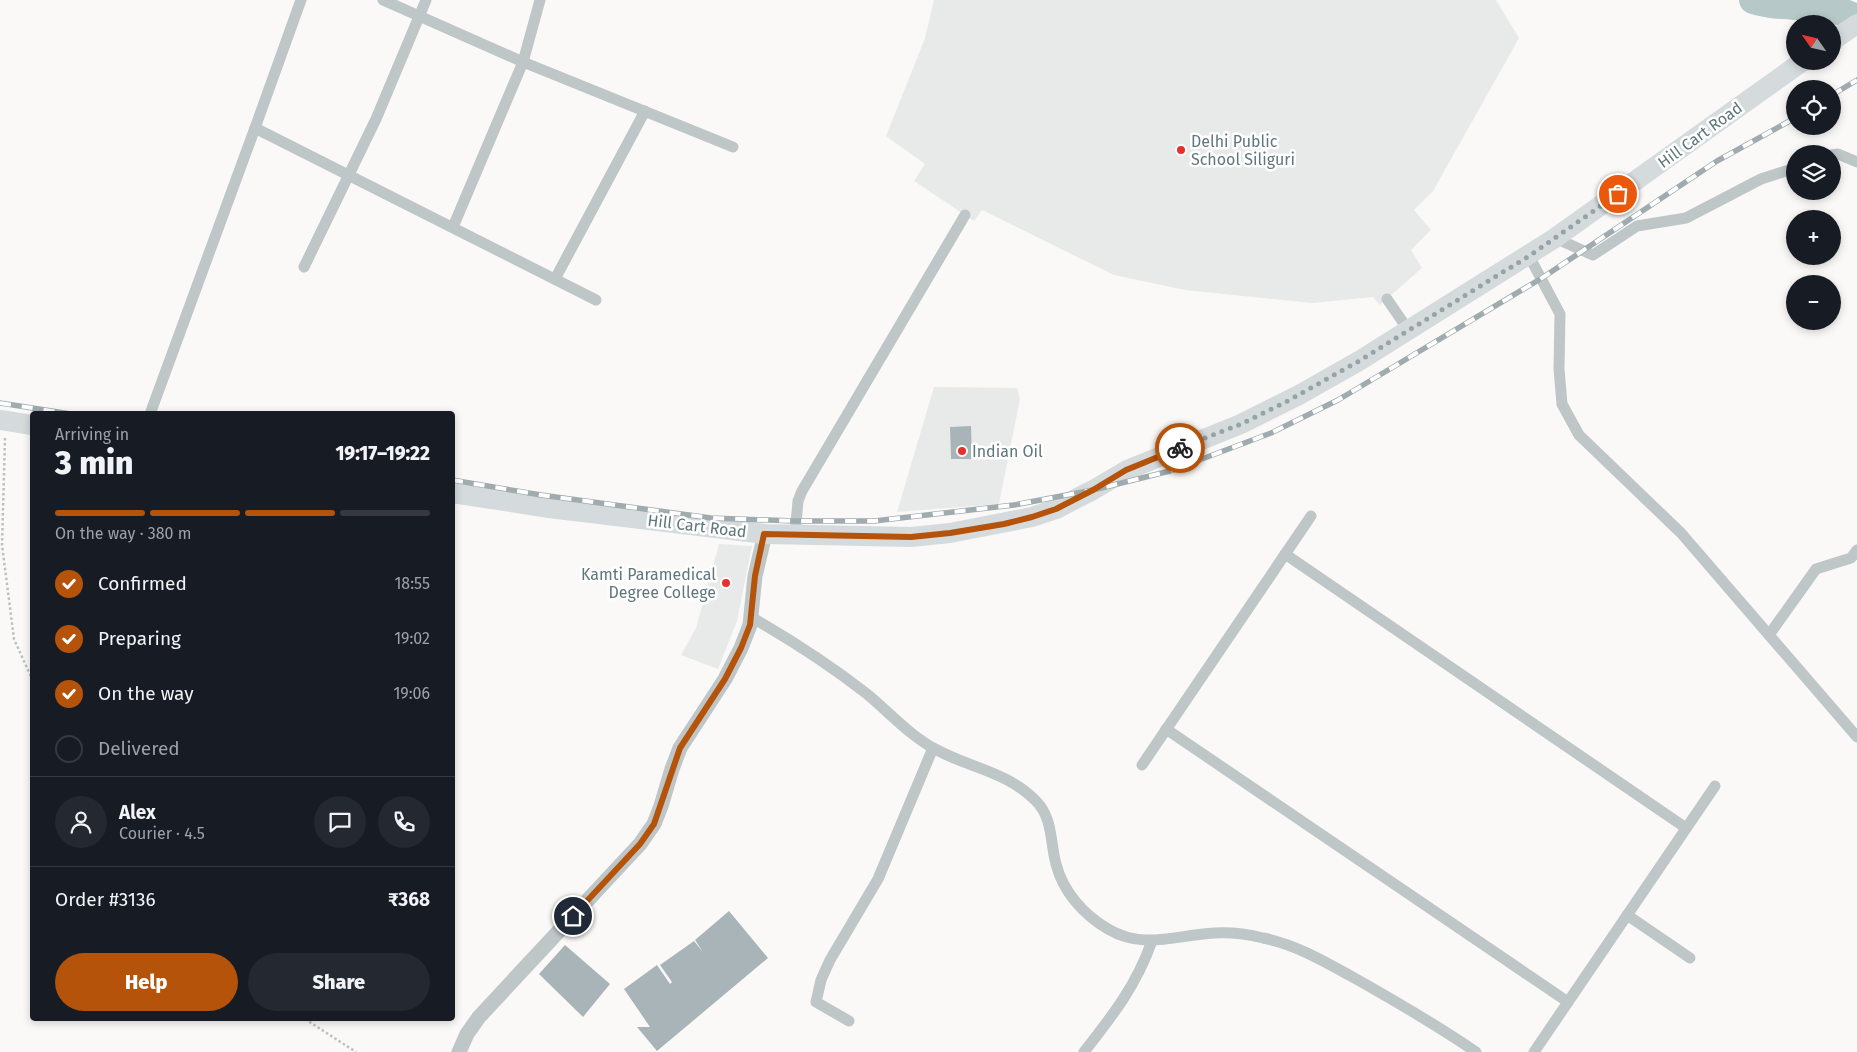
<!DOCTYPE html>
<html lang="en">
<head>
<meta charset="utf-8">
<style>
	body { margin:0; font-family:"Fira Sans",sans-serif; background:#242831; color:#f1f3f6; height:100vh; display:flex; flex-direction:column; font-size:19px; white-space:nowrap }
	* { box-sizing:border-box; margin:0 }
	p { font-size:16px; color:#9ea1a6 }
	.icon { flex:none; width:28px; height:28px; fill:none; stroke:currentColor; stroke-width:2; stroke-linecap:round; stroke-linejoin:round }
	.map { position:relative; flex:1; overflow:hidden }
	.side { position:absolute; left:30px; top:411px; width:425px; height:610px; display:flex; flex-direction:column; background:#171b24; border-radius:5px; box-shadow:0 2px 8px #0003 }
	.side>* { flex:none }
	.needle { width:32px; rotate:304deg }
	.tools { position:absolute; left:1786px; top:15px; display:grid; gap:10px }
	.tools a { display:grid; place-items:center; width:55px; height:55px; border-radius:50%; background:#171b24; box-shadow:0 2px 8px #0003; font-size:25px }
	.pin { position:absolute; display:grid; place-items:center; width:42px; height:42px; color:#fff; margin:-21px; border:2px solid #fff; border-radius:50%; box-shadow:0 1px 5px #0007 }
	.courier { position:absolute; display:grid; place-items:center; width:50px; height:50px; margin:-25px; border:4px solid #b45309; border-radius:50%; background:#fff; color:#222; box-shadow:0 1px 6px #0007 }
	.summary em { font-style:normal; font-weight:800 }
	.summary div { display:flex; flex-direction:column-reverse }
	.summary { display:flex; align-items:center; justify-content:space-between; height:85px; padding:0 25px }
	h1 { font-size:32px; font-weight:800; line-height:38px }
	.bar { display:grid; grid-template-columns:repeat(4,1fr); gap:8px 5px; align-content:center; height:60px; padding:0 25px }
	.bar i { height:6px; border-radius:4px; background:#363941 }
	.bar .on { background:#b45309 }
	.bar p { grid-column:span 4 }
	.line { display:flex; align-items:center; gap:12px; padding:0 25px; border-top:1px solid #363941 }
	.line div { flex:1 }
	.round { display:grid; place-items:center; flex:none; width:52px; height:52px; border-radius:26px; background:#242831 }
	ol { padding:0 25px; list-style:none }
	li { display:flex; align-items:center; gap:15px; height:55px }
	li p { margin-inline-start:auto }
	li .icon { padding:5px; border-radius:50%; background:#b45309; color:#fff; stroke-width:4 }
	li:last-child { color:#9ea1a6 }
	li i { width:28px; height:28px; border:2px solid #363941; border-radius:50% }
	.action { display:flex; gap:10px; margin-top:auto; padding:10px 25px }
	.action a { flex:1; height:58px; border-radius:30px; background:#b45309; color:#fff; font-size:20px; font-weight:800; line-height:58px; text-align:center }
	.action a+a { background:#242831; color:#f1f3f6 }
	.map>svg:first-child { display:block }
	.built { fill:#e8e9e9 }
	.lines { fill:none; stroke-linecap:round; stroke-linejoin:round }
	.river { stroke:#b6c8c8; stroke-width:28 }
	.building { fill:#a8b4b7 }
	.path { stroke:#bbc0c2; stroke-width:2.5; stroke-dasharray:2.5 2.5; stroke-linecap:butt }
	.minor { stroke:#bec6c8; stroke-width:11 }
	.tertiary { stroke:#bec6c8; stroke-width:15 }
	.trunk { stroke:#d5dbdd; stroke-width:20 }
	.rail-casing { stroke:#a0abaf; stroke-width:5.5 }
	.rail { stroke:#fff; stroke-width:4; stroke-dasharray:11; stroke-linecap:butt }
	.done { stroke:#96a4a8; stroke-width:5; stroke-dasharray:0 9 }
	.route { stroke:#b45309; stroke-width:6 }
	.poi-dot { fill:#e6302c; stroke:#fff; stroke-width:2 }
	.labels { text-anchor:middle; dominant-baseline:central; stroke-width:5; stroke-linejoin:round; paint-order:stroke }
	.street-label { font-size:16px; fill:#60767d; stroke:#fff }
	.poi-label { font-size:16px; fill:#60767d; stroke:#fff; text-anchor:start }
</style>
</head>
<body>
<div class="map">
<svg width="1857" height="1052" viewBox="0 0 1857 1052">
	<rect width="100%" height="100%" fill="#faf9f8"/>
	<g class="built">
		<polygon points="934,0 1496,0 1519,38 1433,191 1414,210 1431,230 1411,250 1422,268 1380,305 1373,297 1312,303 1185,290 1114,275 982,210 974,221 914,181 925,164 886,136 925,38"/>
		<polygon points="934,387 1017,388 1020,399 999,504 897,512"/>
		<polygon points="719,544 752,546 737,621 718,669 681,655 696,628"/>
	</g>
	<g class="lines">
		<path class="river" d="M1753 0C1787 11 1826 0 1857 19"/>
	</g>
	<g class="building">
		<polygon points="971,426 972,459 951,459 950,427"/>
		<polygon points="729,911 768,958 657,1051 637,1027 650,1027 624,989 657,965 670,984 672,982 660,965 694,941 703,952 695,940"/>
		<polygon points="565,945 610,984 583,1017 539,974"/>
	</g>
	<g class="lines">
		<g class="path">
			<polyline points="5,438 2,545 14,639 32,679"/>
			<polyline points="305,1019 356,1052"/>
		</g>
		<g class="minor">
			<polyline points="383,0 523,62 733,147"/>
			<polyline points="255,128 301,0"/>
			<polyline points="1832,155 1838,154 1857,162"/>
			<polyline points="453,227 523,62 540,0"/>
			<polyline points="1555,238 1593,255 1637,226 1686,218 1761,179 1795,168"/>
			<polyline points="1529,256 1560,314 1559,369 1562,404 1579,435 1681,533 1857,737"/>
			<polyline points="304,267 376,119 426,0"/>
			<polyline points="555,279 645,111"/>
			<polyline points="1387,299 1409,331"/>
			<polyline points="150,414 255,128 596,300"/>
			<polyline points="795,535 798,501 802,491 965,215"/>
			<polyline points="1285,554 1686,828"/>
			<path d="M751 617C791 640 830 665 867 694 890 713 910 736 937 750 970 768 1008 772 1036 801 1053 818 1050 842 1056 864 1063 892 1084 915 1108 929 1143 950 1176 935 1214 933 1230 932 1247 934 1263 938 1294 944 1322 960 1349 975 1392 999 1435 1024 1476 1052"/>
			<polyline points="1769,635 1816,569 1851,558 1857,550"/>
			<polyline points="1166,729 1568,1002"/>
			<polyline points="1142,765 1311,516"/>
			<polyline points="1627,915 1690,958"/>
			<polyline points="849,1021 816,1002 821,980 830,960 878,879 933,748"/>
			<path d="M1084 1052C1113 1015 1136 986 1152 941"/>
			<polyline points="1534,1052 1715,786"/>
		</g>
		<polyline class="tertiary" points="459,1052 467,1034 479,1017 640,844 654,824 661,806 672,769 680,748 725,679 741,648 750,625 755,576 765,534"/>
		<g class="trunk">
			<polyline points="1832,41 1857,24"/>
			<polyline points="0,420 32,425"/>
			<polyline points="452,493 549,508 765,534 911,537 950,533 1032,517 1056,509 1093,490 1127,470 1241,424 1299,395 1359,361 1555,238 1803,61"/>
		</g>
		<defs>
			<g id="rail">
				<polyline points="1832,95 1857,80"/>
				<polyline points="0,403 71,414"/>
				<polyline points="452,480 541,495 711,518 795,521 874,521 1014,505 1093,490 1170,471 1271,433 1338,400 1542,278 1717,161 1795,118"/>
			</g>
		</defs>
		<use href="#rail" class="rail-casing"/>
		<use href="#rail" class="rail"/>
	</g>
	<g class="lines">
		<polyline class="done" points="1180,448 1241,424 1284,403 1359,361 1529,256 1618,194"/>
		<polyline class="route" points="573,916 640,844 654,824 680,748 725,679 741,648 750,625 755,576 764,534 911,537 950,533 1004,524 1032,517 1056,509 1093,490 1126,470 1180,448"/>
	</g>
	<g class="poi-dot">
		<circle cx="1181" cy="150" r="5"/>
		<circle cx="962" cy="451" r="5"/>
		<circle cx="726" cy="583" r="5"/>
	</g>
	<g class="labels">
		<g class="street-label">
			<text transform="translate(1700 135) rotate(-36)">Hill Cart Road</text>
			<text transform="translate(697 526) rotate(7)">Hill Cart Road</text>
		</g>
		<g class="poi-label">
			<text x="1191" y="141">Delhi Public<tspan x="1191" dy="18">School Siliguri</tspan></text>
			<text x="972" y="451">Indian Oil</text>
			<text x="716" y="574" text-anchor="end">Kamti Paramedical<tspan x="716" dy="18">Degree College</tspan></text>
		</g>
	</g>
</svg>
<div class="tools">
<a><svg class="needle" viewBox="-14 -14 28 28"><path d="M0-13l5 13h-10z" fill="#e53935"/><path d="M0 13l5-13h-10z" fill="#9ea1a6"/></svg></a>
<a><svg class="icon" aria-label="locate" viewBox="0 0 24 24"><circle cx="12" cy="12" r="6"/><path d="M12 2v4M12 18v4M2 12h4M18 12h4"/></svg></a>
<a><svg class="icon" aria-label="layers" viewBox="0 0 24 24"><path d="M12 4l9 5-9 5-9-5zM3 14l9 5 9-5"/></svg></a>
<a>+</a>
<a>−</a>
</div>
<div class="pin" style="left:1618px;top:194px;background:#ea580c"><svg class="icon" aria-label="bag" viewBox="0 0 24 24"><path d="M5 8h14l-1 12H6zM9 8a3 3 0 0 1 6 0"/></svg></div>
<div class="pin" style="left:573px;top:916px;background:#1f2937"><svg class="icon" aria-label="home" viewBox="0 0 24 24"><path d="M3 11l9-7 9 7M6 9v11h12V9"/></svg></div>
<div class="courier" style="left:1180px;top:448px"><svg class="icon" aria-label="bike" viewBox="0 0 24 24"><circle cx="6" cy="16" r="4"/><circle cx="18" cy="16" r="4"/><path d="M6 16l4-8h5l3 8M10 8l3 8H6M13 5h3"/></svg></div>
<section class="side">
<div class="summary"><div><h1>3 min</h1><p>Arriving in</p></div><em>19:17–19:22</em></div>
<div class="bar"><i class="on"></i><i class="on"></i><i class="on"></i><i></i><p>On the way · 380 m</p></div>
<ol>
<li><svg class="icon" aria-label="check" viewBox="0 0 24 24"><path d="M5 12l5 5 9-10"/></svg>Confirmed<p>18:55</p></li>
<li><svg class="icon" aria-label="check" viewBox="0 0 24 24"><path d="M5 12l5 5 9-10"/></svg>Preparing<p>19:02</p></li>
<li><svg class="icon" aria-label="check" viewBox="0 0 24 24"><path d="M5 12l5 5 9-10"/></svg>On the way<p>19:06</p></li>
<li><i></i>Delivered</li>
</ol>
<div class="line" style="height:90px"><a class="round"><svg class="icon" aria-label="person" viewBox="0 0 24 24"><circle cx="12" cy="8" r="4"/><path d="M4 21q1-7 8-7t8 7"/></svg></a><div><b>Alex</b><p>Courier · 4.5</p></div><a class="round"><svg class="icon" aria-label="chat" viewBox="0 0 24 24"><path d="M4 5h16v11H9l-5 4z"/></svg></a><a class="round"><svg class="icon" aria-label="phone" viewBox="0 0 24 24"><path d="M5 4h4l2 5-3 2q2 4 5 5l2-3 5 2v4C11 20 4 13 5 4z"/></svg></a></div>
<div class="line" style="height:65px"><div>Order #3136</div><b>₹368</b></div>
<div class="action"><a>Help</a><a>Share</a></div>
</section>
</div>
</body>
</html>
